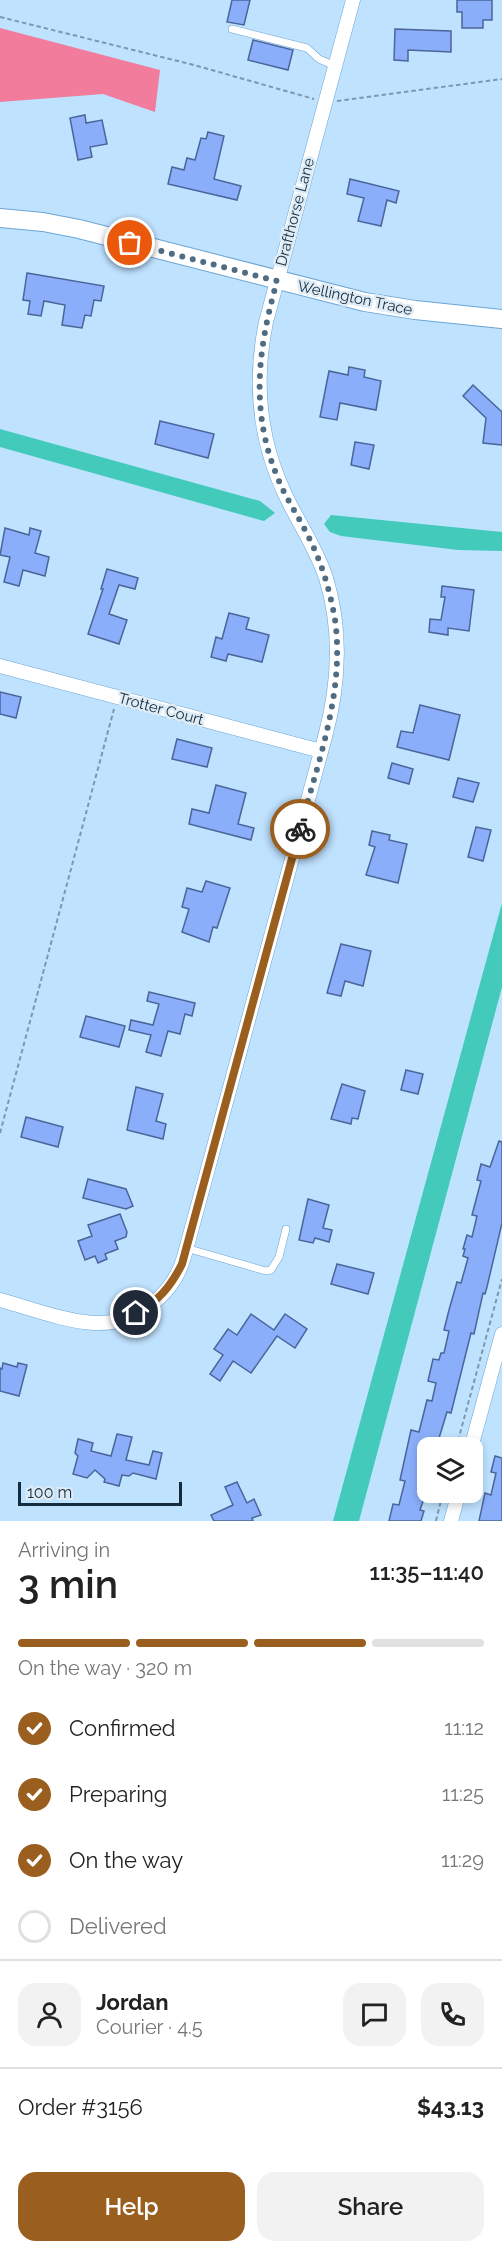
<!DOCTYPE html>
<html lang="en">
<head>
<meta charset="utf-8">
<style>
	body { margin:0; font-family:Raleway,sans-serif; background:#f2f2f2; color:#222; height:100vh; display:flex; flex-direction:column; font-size:22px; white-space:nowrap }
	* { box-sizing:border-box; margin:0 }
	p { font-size:20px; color:#767676 }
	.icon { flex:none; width:33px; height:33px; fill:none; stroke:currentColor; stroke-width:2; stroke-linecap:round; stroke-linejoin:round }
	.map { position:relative; height:1521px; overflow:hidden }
	.sheet { display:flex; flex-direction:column; background:#fff; flex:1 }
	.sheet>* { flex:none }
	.buttons { position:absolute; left:417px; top:1437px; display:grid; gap:12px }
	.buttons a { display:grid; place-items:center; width:66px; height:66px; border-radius:12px; background:#fff; box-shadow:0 3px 9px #0003; font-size:30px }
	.scale { position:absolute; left:18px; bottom:15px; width:164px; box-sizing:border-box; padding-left:6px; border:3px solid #142c3e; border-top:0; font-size:16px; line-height:21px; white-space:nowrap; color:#142c3e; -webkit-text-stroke:4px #e0ecf5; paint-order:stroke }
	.pin { position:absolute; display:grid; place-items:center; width:51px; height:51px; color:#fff; margin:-26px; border:3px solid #fff; border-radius:50%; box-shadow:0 2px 6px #0007 }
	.courier { position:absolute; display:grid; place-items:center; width:60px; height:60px; margin:-30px; border:4px solid #9a5f1e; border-radius:50%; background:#fff; color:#222; box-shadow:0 2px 8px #0007 }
	.head em { font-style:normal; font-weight:600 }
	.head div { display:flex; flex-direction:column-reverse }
	.head { display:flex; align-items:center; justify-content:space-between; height:102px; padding:0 18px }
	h1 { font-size:39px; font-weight:600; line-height:45px }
	.bar { display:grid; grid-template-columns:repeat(4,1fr); gap:9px 6px; align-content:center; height:72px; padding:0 18px }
	.bar i { height:8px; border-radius:4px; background:#e0e0e0 }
	.bar .selected { background:#9a5f1e }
	.bar p { grid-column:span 4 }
	.line { display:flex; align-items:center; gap:15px; padding:0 18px; border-top:2px solid #e0e0e0 }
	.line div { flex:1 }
	.round { display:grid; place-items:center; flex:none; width:63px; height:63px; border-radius:18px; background:#f2f2f2 }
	ol { padding:0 18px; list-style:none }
	li { display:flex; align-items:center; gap:18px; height:66px }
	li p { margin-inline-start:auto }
	li .icon { padding:6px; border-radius:50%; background:#9a5f1e; color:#fff; stroke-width:4 }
	li:last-child { color:#767676 }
	li i { width:33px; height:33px; border:3px solid #e0e0e0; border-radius:50% }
	.primary-button { display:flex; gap:12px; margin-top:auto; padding:12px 18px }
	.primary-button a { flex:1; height:69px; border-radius:18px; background:#9a5f1e; color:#fff; font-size:24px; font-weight:600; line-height:69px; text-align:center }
	.primary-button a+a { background:#f2f2f2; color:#222 }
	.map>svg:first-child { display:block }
	.forest { fill:#f17c9c }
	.water { fill:#43caba }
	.building { fill:#8aaefa; stroke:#4b659a; stroke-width:1.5 }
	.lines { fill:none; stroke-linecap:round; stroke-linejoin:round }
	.lane-casing { stroke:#6ca5d3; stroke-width:8 }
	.street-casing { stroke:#6ca5d3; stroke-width:15 }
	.secondary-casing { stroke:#6ca5d3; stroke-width:20 }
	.path { stroke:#7a99b1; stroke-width:2; stroke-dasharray:4.5 3; stroke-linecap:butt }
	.lane { stroke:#fff; stroke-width:7 }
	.street { stroke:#fff; stroke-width:14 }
	.secondary { stroke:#fff; stroke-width:18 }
	.done { stroke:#506c82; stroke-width:6; stroke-dasharray:0 10.8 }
	.route { stroke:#9a5f1e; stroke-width:8 }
	.labels { text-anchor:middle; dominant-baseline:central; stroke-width:5; stroke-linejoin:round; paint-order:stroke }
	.street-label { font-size:15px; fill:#142c3e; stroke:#e0ecf5 }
</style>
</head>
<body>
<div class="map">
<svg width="502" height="1521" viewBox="0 0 502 1521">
	<rect width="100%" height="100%" fill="#bfe2ff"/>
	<polygon class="forest" points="0,28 160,70 155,112 103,94 0,102"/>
	<g class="water">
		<polygon points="0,429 260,501 275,513 264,521 0,447"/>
		<polygon points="331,515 502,532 502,551 458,550 341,536 330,532 324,524"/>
		<polygon points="502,903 502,987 359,1521 333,1521"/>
	</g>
	<g class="building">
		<polygon points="232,0 250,0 244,25 227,22"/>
		<polygon points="457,0 492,0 492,20 483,20 483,28 462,28 462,12 457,12"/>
		<polygon points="395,29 451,31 451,52 408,50 408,61 394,60"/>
		<polygon points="253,40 293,50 288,70 248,60"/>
		<polygon points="85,115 86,123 102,120 107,144 90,147 92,157 78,160 70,118"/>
		<polygon points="208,132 224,136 214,179 241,186 237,200 168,184 172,167 184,170 187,158 195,160 201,138 206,139"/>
		<polygon points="350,179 399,191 396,203 387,200 381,226 358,221 364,198 347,194"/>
		<polygon points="27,273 104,286 101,301 94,300 91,316 85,315 82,328 62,325 65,305 44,301 41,316 28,314 30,301 23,300"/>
		<polygon points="349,367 365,370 364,377 381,381 376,410 340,403 337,420 320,417 329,371 348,375"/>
		<polygon points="473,385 502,412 502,445 483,443 486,418 463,396"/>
		<polygon points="160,421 214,434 208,458 155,444"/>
		<polygon points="355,442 374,445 369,469 351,465"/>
		<polygon points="5,528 29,535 30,528 41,531 35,553 49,557 45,576 23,570 19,586 4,582 10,557 0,555"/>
		<polygon points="107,569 138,578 135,589 119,585 109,614 127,620 119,644 88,634 103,589 101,589"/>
		<polygon points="442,586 474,590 469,631 448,628 448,635 429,632 430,619 441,620 445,597 441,597"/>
		<polygon points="229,613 249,618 246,629 269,635 262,662 228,654 226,661 211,657 216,637 222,639"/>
		<polygon points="0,692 21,697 16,718 0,714"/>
		<polygon points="420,705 460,715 449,760 397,747 401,731 413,733"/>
		<polygon points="177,739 212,748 207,767 172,759"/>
		<polygon points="392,763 413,769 409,784 388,778"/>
		<polygon points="458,778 479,783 473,802 453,797"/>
		<polygon points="216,785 246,793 238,824 254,828 251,840 189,824 192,809 209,813"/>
		<polygon points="476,827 491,830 483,861 468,857"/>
		<polygon points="372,831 390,835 389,840 407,844 398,883 366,875 375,847 369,845"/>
		<polygon points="206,881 230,888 217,928 213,927 209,942 182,932 189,909 182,907 187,888 202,892"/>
		<polygon points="341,944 371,951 363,986 345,981 341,996 327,993"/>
		<polygon points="149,992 195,1003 192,1016 185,1014 180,1034 168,1031 161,1056 146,1052 151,1035 129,1030 131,1020 153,1025 159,1004 147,1001"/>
		<polygon points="86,1016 125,1026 119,1047 80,1037"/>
		<polygon points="406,1070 423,1074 418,1094 401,1090"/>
		<polygon points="342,1084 365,1091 358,1119 352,1118 351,1124 331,1119"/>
		<polygon points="136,1087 163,1094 156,1121 166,1124 163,1139 127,1130"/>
		<polygon points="26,1117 63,1127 58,1147 21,1137"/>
		<polygon points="499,1141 502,1142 502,1223 487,1287 485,1294 483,1293 474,1334 471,1333 451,1413 447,1412 436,1448 428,1448 428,1487 420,1510 424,1511 421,1521 389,1521 393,1504 399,1505 405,1481 400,1480 411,1430 419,1432 427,1400 432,1401 436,1383 428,1381 433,1359 439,1360 441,1353 444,1353 449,1331 444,1330 449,1310 457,1282 461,1283 468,1258 463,1256 465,1249 463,1249 467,1235 472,1237 477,1216 472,1215 481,1181 477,1180 481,1164 490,1167"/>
		<polygon points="88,1179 126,1189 133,1206 126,1209 83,1198"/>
		<polygon points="308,1199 329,1205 323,1228 332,1230 329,1242 315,1238 313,1243 299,1240"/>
		<polygon points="120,1214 127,1232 126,1237 115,1241 118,1249 105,1254 107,1259 98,1263 95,1256 85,1260 78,1241 92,1236 88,1225"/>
		<polygon points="337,1264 374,1273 368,1294 331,1284"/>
		<polygon points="251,1314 274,1330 285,1314 307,1329 295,1348 277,1336 251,1373 233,1361 220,1381 210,1374 223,1355 214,1349 228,1329 237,1335"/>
		<polygon points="3,1363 17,1367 18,1363 27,1365 19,1396 0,1391 0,1368 2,1369"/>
		<polygon points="117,1434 132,1437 126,1460 149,1465 153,1451 162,1453 156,1479 133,1473 129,1476 122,1475 119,1486 104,1482 105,1479 95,1470 87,1478 73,1474 78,1456 75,1453 78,1439 93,1443 91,1451 111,1456"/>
		<polygon points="495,1456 502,1458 502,1521 479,1521 485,1493 491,1495 496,1473 491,1472"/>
		<polygon points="237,1482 247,1503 254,1499 261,1515 252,1518 253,1521 214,1521 211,1515 233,1505 225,1487"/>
	</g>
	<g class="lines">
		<defs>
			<g id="lane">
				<polyline points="232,29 307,48 319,59 335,66"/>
				<polyline points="186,1248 266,1271 271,1270 279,1257 286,1229"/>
			</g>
			<g id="street">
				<polyline points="0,666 321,751"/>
				<path d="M0 1300C30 1308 63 1321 94 1323 135 1325 173 1296 184 1257L325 737C339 685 342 630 326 578 316 547 297 521 284 492 259 438 254 380 266 322L353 0"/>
				<polyline points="471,1448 502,1334"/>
				<polyline points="451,1521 459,1492"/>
			</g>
			<polyline id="secondary" points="0,218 43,222 79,229 365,302 415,310 502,319"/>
		</defs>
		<use href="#lane" class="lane-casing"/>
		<use href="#street" class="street-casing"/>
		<use href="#secondary" class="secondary-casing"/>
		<g class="path">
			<polyline points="0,17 194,65 314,99"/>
			<polyline points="337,101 502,79"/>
			<polyline points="0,1133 114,709"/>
			<polyline points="456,1448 502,1279"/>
			<polyline points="436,1521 443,1492"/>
		</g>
		<use href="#lane" class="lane"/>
		<use href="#street" class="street"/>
		<use href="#secondary" class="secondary"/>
	</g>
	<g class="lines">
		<path class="done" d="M130 243 277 281C256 356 249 421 285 494 292 507 300 520 307 534 321 560 330 590 335 620 345 691 318 762 300 829"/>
		<path class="route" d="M136 1313C158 1302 171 1286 182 1264L300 829"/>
	</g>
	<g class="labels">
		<g class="street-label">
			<text transform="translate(295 212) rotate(-75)">Drafthorse Lane</text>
			<text transform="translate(355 298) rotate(12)">Wellington Trace</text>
			<text transform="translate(161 709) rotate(15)">Trotter Court</text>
		</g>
	</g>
</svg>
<div class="buttons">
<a><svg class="icon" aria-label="layers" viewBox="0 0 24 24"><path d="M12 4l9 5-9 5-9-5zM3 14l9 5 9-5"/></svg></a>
</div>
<div class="scale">100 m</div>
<div class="pin" style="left:130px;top:243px;background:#ea580c"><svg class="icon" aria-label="bag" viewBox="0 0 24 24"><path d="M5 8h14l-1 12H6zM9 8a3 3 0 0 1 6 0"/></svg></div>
<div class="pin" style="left:136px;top:1313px;background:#1f2937"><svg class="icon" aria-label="home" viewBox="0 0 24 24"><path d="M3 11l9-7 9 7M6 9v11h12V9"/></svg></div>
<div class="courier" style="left:300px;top:829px"><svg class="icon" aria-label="bike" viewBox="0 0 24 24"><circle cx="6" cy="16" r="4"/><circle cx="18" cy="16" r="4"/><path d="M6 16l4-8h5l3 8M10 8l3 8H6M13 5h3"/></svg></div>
</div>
<section class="sheet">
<div class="head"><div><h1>3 min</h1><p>Arriving in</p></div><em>11:35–11:40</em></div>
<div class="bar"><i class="selected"></i><i class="selected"></i><i class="selected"></i><i></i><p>On the way · 320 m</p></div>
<ol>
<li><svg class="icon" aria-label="check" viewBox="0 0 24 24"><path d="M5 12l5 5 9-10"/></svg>Confirmed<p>11:12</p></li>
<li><svg class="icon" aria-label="check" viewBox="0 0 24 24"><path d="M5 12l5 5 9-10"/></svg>Preparing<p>11:25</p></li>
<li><svg class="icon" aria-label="check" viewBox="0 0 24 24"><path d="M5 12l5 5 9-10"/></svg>On the way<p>11:29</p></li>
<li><i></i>Delivered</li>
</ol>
<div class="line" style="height:108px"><a class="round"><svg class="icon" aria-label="person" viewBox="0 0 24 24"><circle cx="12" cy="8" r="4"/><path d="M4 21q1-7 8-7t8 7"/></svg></a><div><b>Jordan</b><p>Courier · 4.5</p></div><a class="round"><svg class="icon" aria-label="chat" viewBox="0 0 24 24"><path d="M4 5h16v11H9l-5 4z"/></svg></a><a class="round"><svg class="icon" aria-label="phone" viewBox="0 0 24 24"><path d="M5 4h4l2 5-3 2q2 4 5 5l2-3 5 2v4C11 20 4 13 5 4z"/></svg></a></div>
<div class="line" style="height:78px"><div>Order #3156</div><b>$43.13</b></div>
<div class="primary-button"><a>Help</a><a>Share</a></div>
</section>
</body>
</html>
